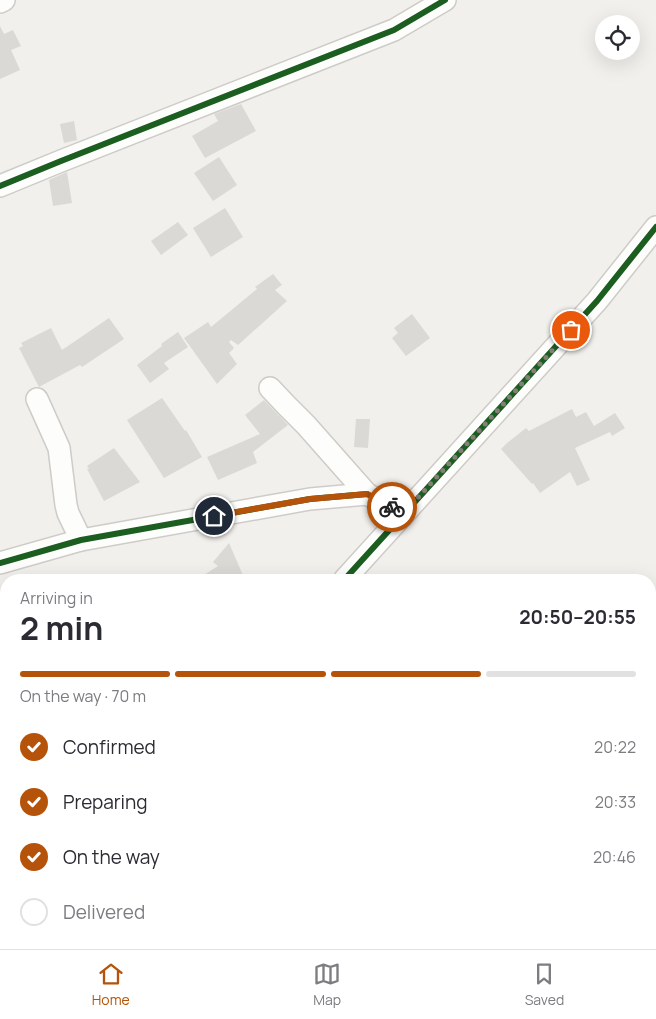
<!DOCTYPE html>
<html lang="en">
<head>
<meta charset="utf-8">
<style>
	body { margin:0; font-family:Manrope,sans-serif; background:#f7f7f7; color:#2b2b33; height:100vh; display:flex; flex-direction:column; font-size:19px; white-space:nowrap }
	* { box-sizing:border-box; margin:0 }
	p { font-size:16px; color:#7c7c81 }
	.icon { flex:none; width:28px; height:28px; fill:none; stroke:currentColor; stroke-width:2; stroke-linecap:round; stroke-linejoin:round }
	.map { position:relative; flex:1; overflow:hidden }
	.sheet { position:absolute; left:0px; top:574px; width:656px; height:376px; display:flex; flex-direction:column; background:#fff; border-radius:20px 20px 0 0; box-shadow:0 5px 20px #0002 }
	.sheet>* { flex:none }
	.buttons { position:absolute; left:595px; top:15px; display:grid; gap:10px }
	.buttons a { display:grid; place-items:center; width:45px; height:45px; border-radius:50%; background:#fff; box-shadow:0 5px 20px #0002; font-size:25px }
	.pin { position:absolute; display:grid; place-items:center; width:42px; height:42px; color:#fff; margin:-21px; border:2px solid #fff; border-radius:50%; box-shadow:0 1px 5px #0007 }
	.courier { position:absolute; display:grid; place-items:center; width:50px; height:50px; margin:-25px; border:4px solid #b45309; border-radius:50%; background:#fff; color:#222; box-shadow:0 1px 6px #0007 }
	.overview em { font-style:normal; font-weight:700 }
	.overview div { display:flex; flex-direction:column-reverse }
	.overview { display:flex; align-items:center; justify-content:space-between; height:85px; padding:0 20px }
	h1 { font-size:32px; font-weight:700; line-height:38px }
	.bar { display:grid; grid-template-columns:repeat(4,1fr); gap:8px 5px; align-content:center; height:60px; padding:0 20px }
	.bar i { height:6px; border-radius:4px; background:#e1e1e2 }
	.bar .current { background:#b45309 }
	.bar p { grid-column:span 4 }
	ol { padding:0 20px; list-style:none }
	li { display:flex; align-items:center; gap:15px; height:55px }
	li p { margin-inline-start:auto }
	li .icon { padding:5px; border-radius:50%; background:#b45309; color:#fff; stroke-width:4 }
	li:last-child { color:#7c7c81 }
	li i { width:28px; height:28px; border:2px solid #e1e1e2; border-radius:50% }
	.menu { display:flex; justify-content:space-around; align-items:center; height:70px; border-top:1px solid #e1e1e2; background:#fff; font-size:14px; color:#7c7c81 }
	.menu a { display:grid; justify-items:center; gap:2px }
	.menu .current { color:#b45309 }
	.map>svg:first-child { display:block }
	.building { fill:#dbd9d5 }
	.lines { fill:none; stroke-linecap:round; stroke-linejoin:round }
	.minor-casing { stroke:#ceccc8; stroke-width:24 }
	.minor { stroke:#fdfdfc; stroke-width:21 }
	.cycleway-casing { stroke:#fff; stroke-width:9 }
	.cycleway { stroke:#1b5e20; stroke-width:6 }
	.done { stroke:#847f78; stroke-width:5; stroke-dasharray:0 9 }
	.route { stroke:#b45309; stroke-width:6 }
</style>
</head>
<body>
<div class="map">
<svg width="656" height="949" viewBox="0 0 656 949">
	<rect width="100%" height="100%" fill="#f2f0ec"/>
	<g class="building">
		<polygon points="0,26 4,34 13,30 21,46 11,50 20,70 0,79"/>
		<polygon points="241,104 256,131 205,158 192,136 218,121 214,114"/>
		<polygon points="74,121 77,140 64,143 60,124"/>
		<polygon points="219,157 237,185 213,201 194,173"/>
		<polygon points="67,172 72,203 53,206 49,180"/>
		<polygon points="225,208 243,237 211,257 193,228"/>
		<polygon points="178,222 188,235 161,255 151,241"/>
		<polygon points="273,274 282,285 275,290 287,301 238,345 231,340 229,342 234,348 229,353 237,364 217,384 184,338 208,322 211,327 257,289 255,287"/>
		<polygon points="412,314 430,338 406,356 392,338 398,333 394,328"/>
		<polygon points="109,318 124,339 82,367 80,365 39,387 19,348 23,346 21,343 51,328 62,350"/>
		<polygon points="178,332 188,347 164,363 169,369 150,383 137,365 162,346 161,344"/>
		<polygon points="162,398 185,431 186,430 202,457 164,478 127,420"/>
		<polygon points="264,400 288,425 253,452 257,463 218,480 207,457 260,434 245,415"/>
		<polygon points="572,409 576,417 586,412 594,426 615,413 625,428 612,436 610,432 575,448 590,480 577,486 570,472 540,493 533,483 532,484 501,449 507,443 526,428 529,431"/>
		<polygon points="356,419 370,419 368,448 354,447"/>
		<polygon points="114,448 140,482 104,501 87,469 89,469 87,466"/>
		<polygon points="229,543 245,580 196,580 218,566 213,562"/>
	</g>
	<g class="lines">
		<defs>
			<g id="minor">
				<polyline points="0,2 4,0"/>
				<polyline points="0,186 61,161 394,30 445,0"/>
				<polyline points="270,388 286,405 306,425 367,494 403,514"/>
				<polyline points="37,399 59,448 66,505 68,513 81,540"/>
				<polyline points="0,563 81,540 310,499 367,494"/>
				<polyline points="344,580 597,301 656,227"/>
				<polyline points="650,867 656,863"/>
				<polyline points="492,944 496,949"/>
				<polyline points="325,949 334,944"/>
			</g>
		</defs>
		<use href="#minor" class="minor-casing"/>
		<use href="#minor" class="minor"/>
		<defs>
			<g id="cycleway">
				<polyline points="0,186 61,161 394,30 445,0"/>
				<polyline points="0,563 81,540 310,499 367,494"/>
				<polyline points="344,580 597,301 656,227"/>
			</g>
		</defs>
		<use href="#cycleway" class="cycleway-casing"/>
		<use href="#cycleway" class="cycleway"/>
	</g>
	<g class="lines">
		<polyline class="done" points="392,507 403,514 571,330"/>
		<polyline class="route" points="214,516 310,499 367,494 392,507"/>
	</g>
</svg>
<div class="buttons">
<a><svg class="icon" aria-label="locate" viewBox="0 0 24 24"><circle cx="12" cy="12" r="6"/><path d="M12 2v4M12 18v4M2 12h4M18 12h4"/></svg></a>
</div>
<div class="pin" style="left:571px;top:330px;background:#ea580c"><svg class="icon" aria-label="bag" viewBox="0 0 24 24"><path d="M5 8h14l-1 12H6zM9 8a3 3 0 0 1 6 0"/></svg></div>
<div class="pin" style="left:214px;top:516px;background:#1f2937"><svg class="icon" aria-label="home" viewBox="0 0 24 24"><path d="M3 11l9-7 9 7M6 9v11h12V9"/></svg></div>
<div class="courier" style="left:392px;top:507px"><svg class="icon" aria-label="bike" viewBox="0 0 24 24"><circle cx="6" cy="16" r="4"/><circle cx="18" cy="16" r="4"/><path d="M6 16l4-8h5l3 8M10 8l3 8H6M13 5h3"/></svg></div>
<section class="sheet">
<div class="overview"><div><h1>2 min</h1><p>Arriving in</p></div><em>20:50–20:55</em></div>
<div class="bar"><i class="current"></i><i class="current"></i><i class="current"></i><i></i><p>On the way · 70 m</p></div>
<ol>
<li><svg class="icon" aria-label="check" viewBox="0 0 24 24"><path d="M5 12l5 5 9-10"/></svg>Confirmed<p>20:22</p></li>
<li><svg class="icon" aria-label="check" viewBox="0 0 24 24"><path d="M5 12l5 5 9-10"/></svg>Preparing<p>20:33</p></li>
<li><svg class="icon" aria-label="check" viewBox="0 0 24 24"><path d="M5 12l5 5 9-10"/></svg>On the way<p>20:46</p></li>
<li><i></i>Delivered</li>
</ol>
</section>
</div>
<nav class="menu">
<a class="current"><svg class="icon" aria-label="home" viewBox="0 0 24 24"><path d="M3 11l9-7 9 7M6 9v11h12V9"/></svg>Home</a>
<a><svg class="icon" aria-label="map" viewBox="0 0 24 24"><path d="M3 6l6-2 6 2 6-2v14l-6 2-6-2-6 2zM9 4v14M15 6v14"/></svg>Map</a>
<a><svg class="icon" aria-label="saved" viewBox="0 0 24 24"><path d="M7 4h10v16l-5-4-5 4z"/></svg>Saved</a>
</nav>
</body>
</html>
